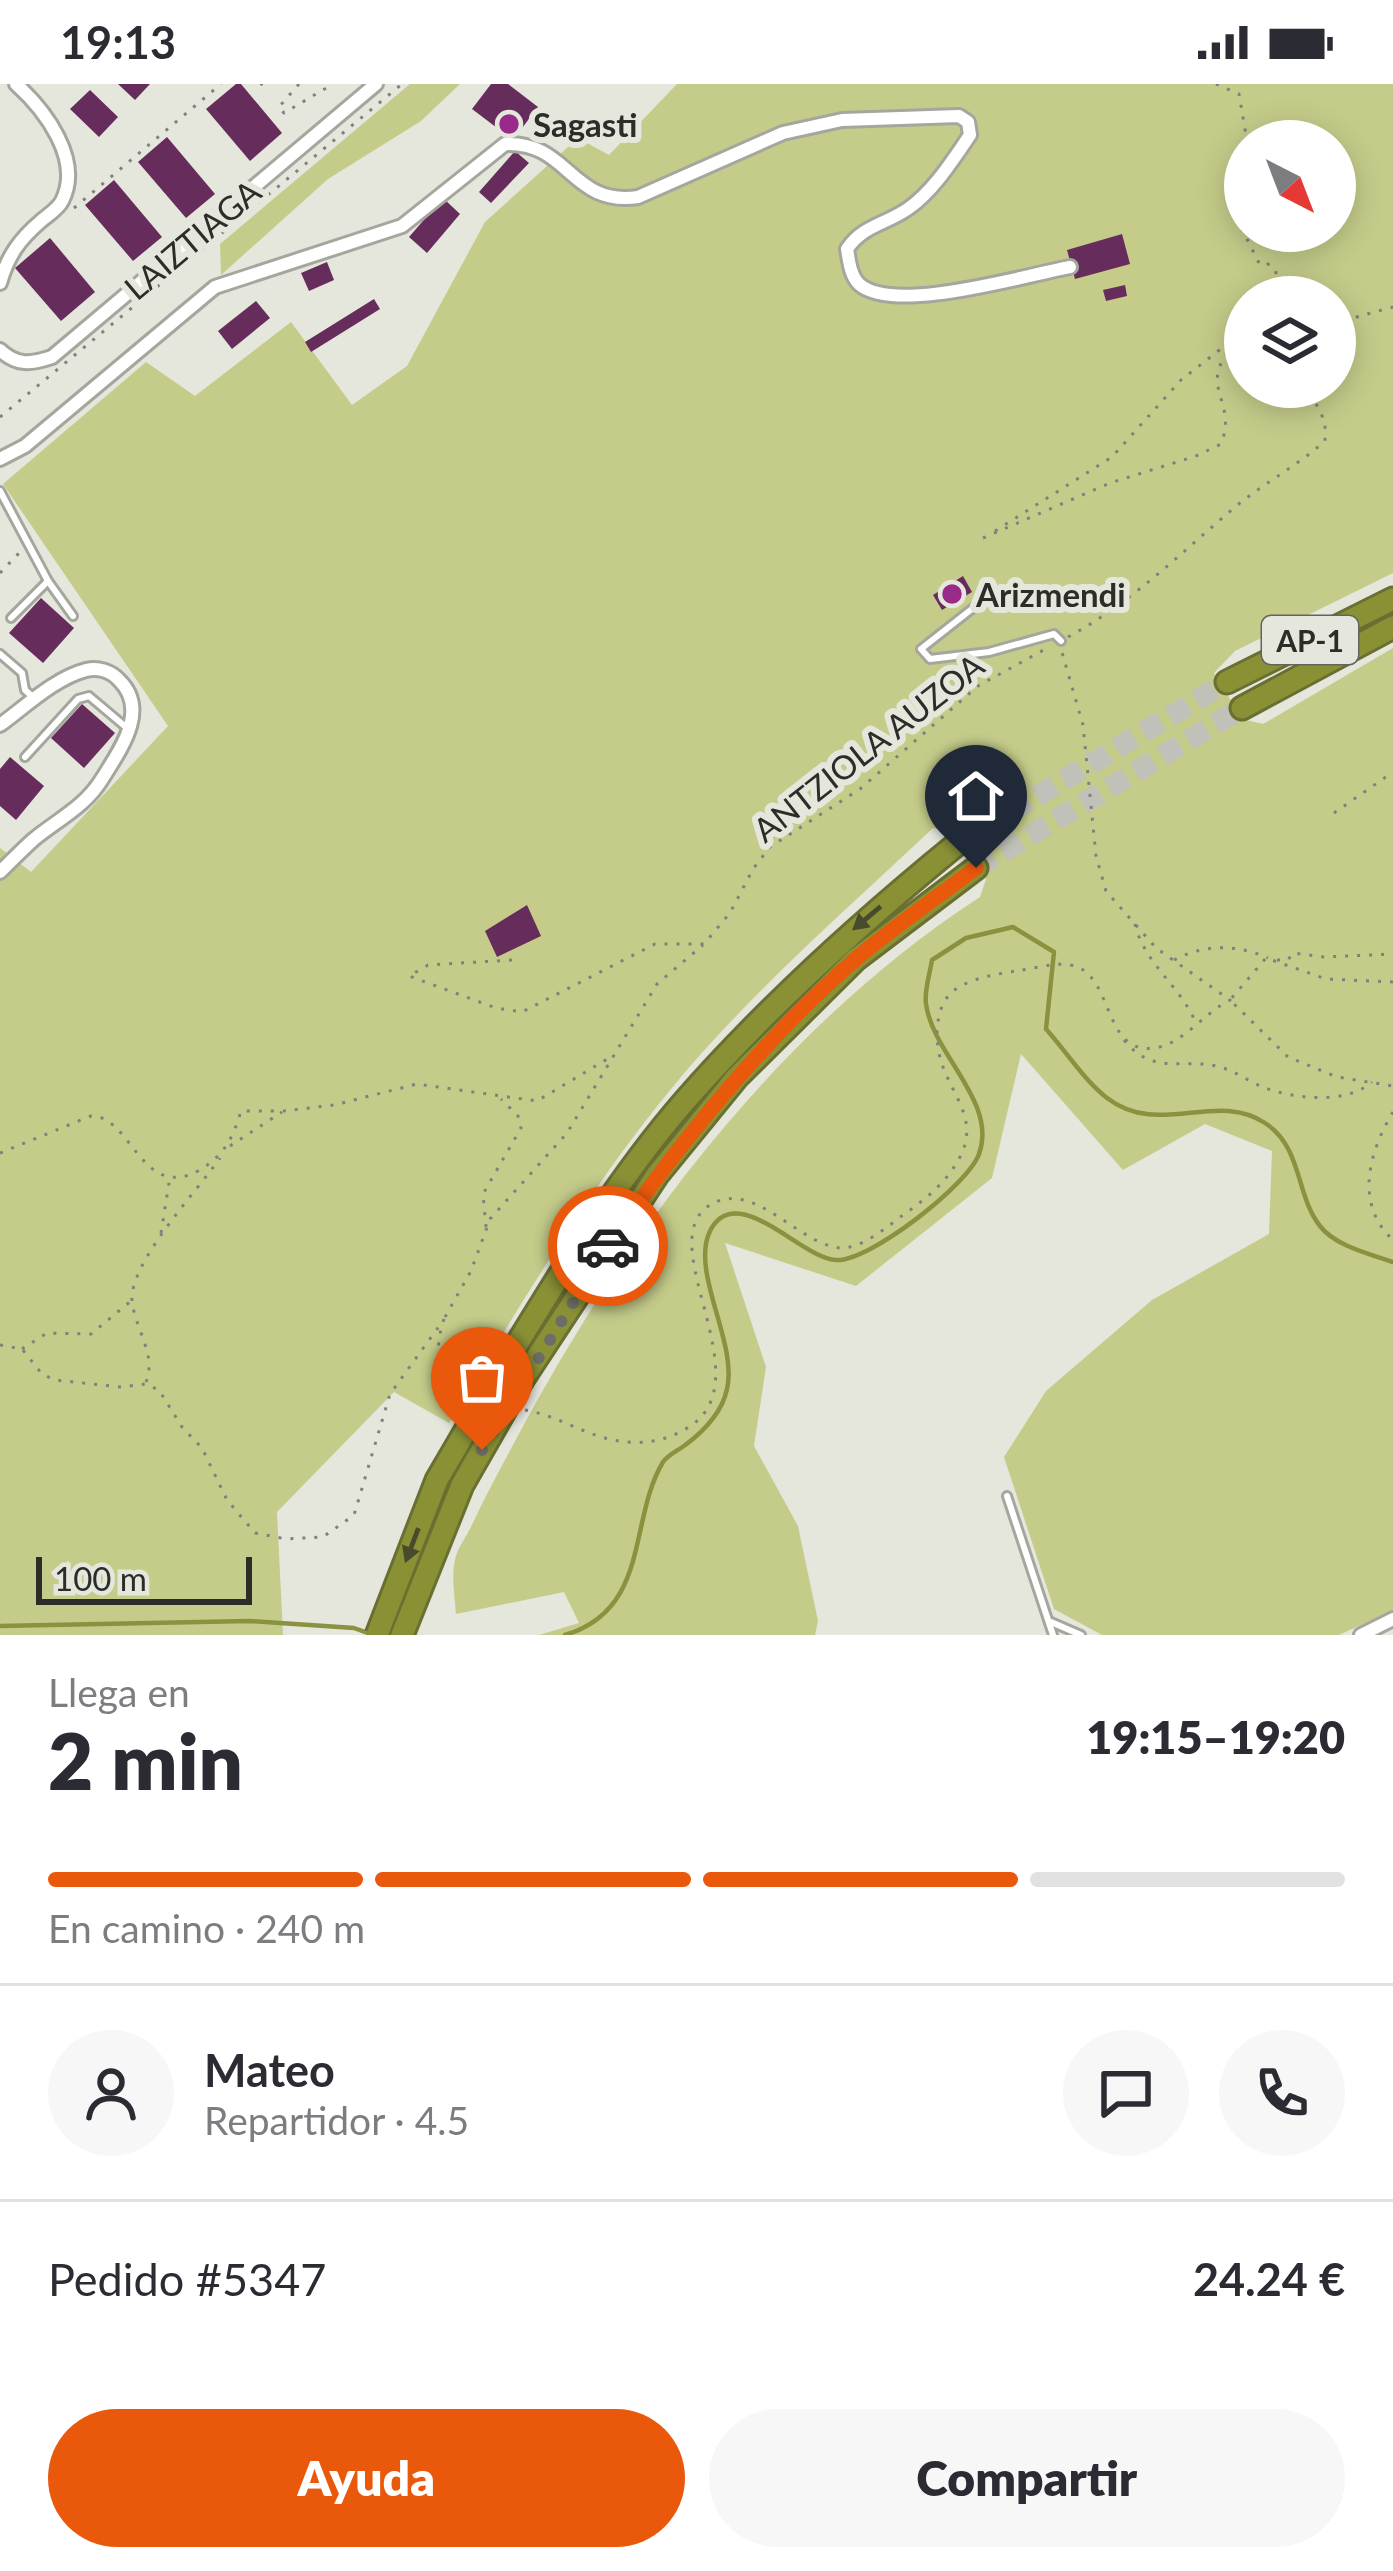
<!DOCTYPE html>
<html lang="es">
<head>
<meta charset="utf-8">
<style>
	body { margin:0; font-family:Lato,sans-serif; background:#f7f7f7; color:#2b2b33; height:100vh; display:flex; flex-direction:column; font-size:45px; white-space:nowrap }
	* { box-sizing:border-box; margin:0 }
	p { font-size:39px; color:#7c7c81 }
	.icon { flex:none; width:66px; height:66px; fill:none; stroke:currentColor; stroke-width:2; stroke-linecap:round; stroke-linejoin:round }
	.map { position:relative; height:1551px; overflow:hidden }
	.side { display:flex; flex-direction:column; background:#fff; flex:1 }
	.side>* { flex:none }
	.needle { width:78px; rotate:138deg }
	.buttons { position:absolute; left:1224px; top:36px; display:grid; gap:24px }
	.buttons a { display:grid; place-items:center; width:132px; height:132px; border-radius:50%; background:#fff; box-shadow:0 6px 30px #0003; font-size:60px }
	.scale { position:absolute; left:36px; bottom:30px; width:216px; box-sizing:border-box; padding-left:12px; border:6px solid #2c2c29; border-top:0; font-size:33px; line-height:42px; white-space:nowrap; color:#2c2c29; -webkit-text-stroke:9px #e5e6dc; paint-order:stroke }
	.pin { position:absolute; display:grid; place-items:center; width:102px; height:102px; color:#fff; margin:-123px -51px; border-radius:50% 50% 50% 0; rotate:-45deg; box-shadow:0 0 12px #0007 }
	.pin .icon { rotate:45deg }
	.courier { position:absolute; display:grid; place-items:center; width:120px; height:120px; margin:-60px; border:9px solid #ea580c; border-radius:50%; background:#fff; color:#222; box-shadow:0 3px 15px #0007 }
	.headline em { font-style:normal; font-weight:800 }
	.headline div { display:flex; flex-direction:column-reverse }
	.headline { display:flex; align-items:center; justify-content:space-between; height:204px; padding:0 48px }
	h1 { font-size:78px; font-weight:800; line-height:90px }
	.bar { display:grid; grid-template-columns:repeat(4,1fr); gap:18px 12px; align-content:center; height:144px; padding:0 48px }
	.bar i { height:15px; border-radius:9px; background:#e1e1e2 }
	.bar .active { background:#ea580c }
	.bar p { grid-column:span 4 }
	.line { display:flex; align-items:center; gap:30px; padding:0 48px; border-top:3px solid #e1e1e2 }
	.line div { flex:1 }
	.round { display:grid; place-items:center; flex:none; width:126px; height:126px; border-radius:63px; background:#f7f7f7 }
	.primary-button { display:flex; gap:24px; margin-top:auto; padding:24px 48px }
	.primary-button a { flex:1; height:138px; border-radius:72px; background:#ea580c; color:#fff; font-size:48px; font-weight:800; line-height:138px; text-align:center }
	.primary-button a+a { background:#f7f7f7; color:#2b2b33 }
	.status { display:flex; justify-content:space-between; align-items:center; height:84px; padding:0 60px; background:#fff; direction:ltr }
	.status svg { height:33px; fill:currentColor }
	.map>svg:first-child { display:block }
	.green { fill:#c5cc8a; fill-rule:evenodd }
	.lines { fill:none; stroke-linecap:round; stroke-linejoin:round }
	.stream { stroke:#8a913f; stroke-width:4.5 }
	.building { fill:#662c5c }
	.highway-tunnel { stroke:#c0c1b8; stroke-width:21; stroke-dasharray:21 10; stroke-linecap:butt }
	.lane-casing { stroke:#a5a69d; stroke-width:12 }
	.street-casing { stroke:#a5a69d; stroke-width:18 }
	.highway-casing { stroke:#696e31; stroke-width:27 }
	.path { stroke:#81817b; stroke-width:3; stroke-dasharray:3 9; stroke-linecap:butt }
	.lane { stroke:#fff; stroke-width:6 }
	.street { stroke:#fff; stroke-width:12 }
	.highway { stroke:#8a9135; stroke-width:21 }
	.highway-bridge-casing { stroke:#696e31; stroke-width:27; stroke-linecap:butt }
	.highway-bridge { stroke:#8a9135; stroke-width:21 }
	.oneway { fill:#484a2d }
	.done { stroke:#6d6d68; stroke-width:12; stroke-dasharray:0 21.6 }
	.route { stroke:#ea580c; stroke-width:15 }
	.poi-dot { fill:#9a2a89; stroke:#e5e6dc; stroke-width:4.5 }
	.labels { text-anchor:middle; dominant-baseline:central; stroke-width:12; stroke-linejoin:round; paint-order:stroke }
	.shield { fill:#e5e6dc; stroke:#64645f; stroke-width:3 }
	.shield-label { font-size:30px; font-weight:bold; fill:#2c2c29 }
	.poi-label { font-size:33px; font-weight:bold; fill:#2c2c29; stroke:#e5e6dc; text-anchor:start }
	.street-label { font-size:33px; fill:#2c2c29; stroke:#e5e6dc }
</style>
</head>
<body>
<div class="status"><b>19:13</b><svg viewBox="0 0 49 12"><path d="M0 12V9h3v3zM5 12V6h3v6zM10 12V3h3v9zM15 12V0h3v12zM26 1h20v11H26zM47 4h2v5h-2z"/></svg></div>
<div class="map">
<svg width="1393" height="1551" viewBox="0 0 1393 1551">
	<rect width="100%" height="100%" fill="#e5e6dc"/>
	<g class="green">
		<polygon points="410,0 460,0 421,37 328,95 221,191 220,160"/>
		<path d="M677 0H1393V489L1235 567 1214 589 1242 635 1263 640 1393 564V1526L1339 1551H1102L1054 1525 1004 1373 1046 1307 1152 1216 1269 1150 1272 1067 1205 1040 1123 1086 1021 970 992 1094 856 1202 725 1159 766 1283 754 1362 798 1442 818 1537 815 1551H539L579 1539 564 1508 456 1530C455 1514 451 1492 455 1476 457 1465 466 1453 471 1443 486 1410 504 1378 521 1346 632 1140 782 942 980 813L986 795 955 750 933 744C862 811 788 876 721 948 612 1064 531 1203 449 1339L394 1308 277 1428 283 1551H0V764L31 788 168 642 3 400 146 278 195 312 291 238 352 321 407 282 485 138 578 54 609 71ZM1245 57H1335V147H1245ZM1245 213H1335V303H1245Z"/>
	</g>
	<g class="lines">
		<g class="stream">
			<polyline points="0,1542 249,1537 354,1544 368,1549"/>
			<path d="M565 1551C651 1525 628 1436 663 1378 668 1371 677 1367 684 1362 703 1348 722 1329 727 1305 738 1259 690 1188 710 1147 736 1095 802 1175 836 1176 869 1178 968 1101 979 1070 998 1018 933 971 926 920 924 907 930 889 932 876L966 854 1013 843 1054 868 1046 945C1065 966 1084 996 1107 1014 1159 1054 1216 1006 1265 1039 1303 1064 1295 1110 1320 1142 1335 1162 1370 1170 1393 1178"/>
		</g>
	</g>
	<g class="building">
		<polygon points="118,0 150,0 135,16"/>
		<polygon points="236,0 241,0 282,49 250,77 206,25"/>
		<polygon points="491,0 508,0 538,23 513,56 472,25"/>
		<polygon points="90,6 118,33 99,53 70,25"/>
		<polygon points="167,53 215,110 186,134 138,78"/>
		<polygon points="515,67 529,79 491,119 479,108"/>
		<polygon points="114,96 162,153 133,177 85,121"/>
		<polygon points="443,114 460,130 427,169 409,153"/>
		<polygon points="1122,150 1130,180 1075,195 1067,166"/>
		<polygon points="50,154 95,208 61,237 15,184"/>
		<polygon points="327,178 334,196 309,207 301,189"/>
		<polygon points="1125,201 1127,212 1106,217 1103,206"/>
		<polygon points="374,215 380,225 311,268 305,258"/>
		<polygon points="256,217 270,234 232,265 218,247"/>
		<polygon points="963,492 972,508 942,526 933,511"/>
		<polygon points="41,514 74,544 43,579 9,549"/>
		<polygon points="82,620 115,649 84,684 51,654"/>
		<polygon points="10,673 44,702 16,736 0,722 0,685"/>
		<polygon points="527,821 541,852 497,873 485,847"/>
	</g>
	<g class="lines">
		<g class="highway-tunnel">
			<polyline points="957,760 1227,598"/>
			<polyline points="976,784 1242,624"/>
		</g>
		<defs>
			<g id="lane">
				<polyline points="0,407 48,497 73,532"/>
				<polyline points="982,517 921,565 930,575 989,568 1054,550 1061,557"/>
				<polyline points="11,534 48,497"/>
				<polyline points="0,570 22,589 25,606 33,613"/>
				<polyline points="25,673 78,615 89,612 127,644"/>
				<polyline points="1007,1412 1053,1551"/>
				<polyline points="1051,1538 1081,1551"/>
			</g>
			<g id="street">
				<path d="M0 199C8 171 20 155 41 137 48 131 58 125 62 117 83 76 45 26 16 0"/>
				<path d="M0 266C17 282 31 280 52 273L376 0"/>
				<path d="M0 375 25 362 215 203 402 142 505 60C569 57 571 123 638 113L783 49 842 36 959 32 968 38 970 51C952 77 934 106 909 124 887 140 863 141 847 165 849 176 850 191 859 200 893 231 1026 191 1070 183"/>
				<path d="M0 641C25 623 55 594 86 586 98 583 111 587 119 596 150 626 120 666 102 695 85 723 57 736 33 756 22 766 11 777 0 788"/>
				<polyline points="1361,1551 1393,1535"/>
			</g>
			<g id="highway">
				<polyline points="1227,598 1393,515"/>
				<polyline points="1242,624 1393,543"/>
				<path d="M503 1283C559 1192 614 1099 684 1018 767 923 859 840 957 760"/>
				<polyline points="522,1296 657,1091 737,993 856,875 976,784"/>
			</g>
		</defs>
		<use href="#lane" class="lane-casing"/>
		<use href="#street" class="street-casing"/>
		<use href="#highway" class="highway-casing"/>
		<g class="path">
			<polyline points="260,0 263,0"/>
			<polyline points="299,0 279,23 284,29 333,0"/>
			<polyline points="1216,0 1239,10 1247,57"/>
			<polyline points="1245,73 1233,76 1228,117 1260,181 1268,180 1276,187 1274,213"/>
			<polyline points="74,124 221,0"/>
			<polyline points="1335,245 1353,234 1393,223"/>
			<polyline points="0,333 402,0"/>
			<polyline points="995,447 1112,373 1181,296 1245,246"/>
			<path d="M983 454 1110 399 1196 372 1221 360C1240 313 1188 300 1245 251"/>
			<polyline points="0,489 20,468"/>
			<path d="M1068 553C1131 519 1181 469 1235 423 1264 399 1297 382 1325 357V338L1308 303"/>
			<polyline points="1334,729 1393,688"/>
			<path d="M1135 840C1144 879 1179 901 1195 937"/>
			<polyline points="512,876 428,881 409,892 496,924 522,928 655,860 704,860 730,829 753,785 770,763 860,705 978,602 1049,563"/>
			<path d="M1174 876C1204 860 1237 860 1268 874"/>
			<polyline points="1277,876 1288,876 1293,869 1324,873 1393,870"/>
			<polyline points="1393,898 1326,895 1266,874 1230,916 1288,973 1337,993 1393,1002"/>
			<path d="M1124 956C1153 993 1186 973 1220 983 1235 987 1248 997 1263 1003 1293 1015 1346 1021 1372 998"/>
			<path d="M1393 1028C1369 1068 1354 1120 1393 1156"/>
			<polyline points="230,1062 282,1028"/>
			<path d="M0 1069 91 1032C131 1031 141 1117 198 1087 224 1072 233 1054 241 1027H284L334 1021 417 1000 537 1017 614 971"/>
			<polyline points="486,1143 483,1110 521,1044 518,1032 501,1015"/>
			<polyline points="161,1149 170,1093"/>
			<polyline points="445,1233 471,1187 490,1135 567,1049 657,900 703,861"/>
			<path d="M444 1235C436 1260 435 1280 452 1301L470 1308"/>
			<polyline points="0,1261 22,1265 42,1290 55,1296 121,1303 145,1300 159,1306 182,1343 202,1364 227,1416 255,1449 286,1455 323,1453 354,1431 390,1310 440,1241"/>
			<polyline points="22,1265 47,1249 91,1250 131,1217"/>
			<path d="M146 1298C157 1271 135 1245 132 1217 129 1179 198 1106 220 1074"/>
			<path d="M525 1326C561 1332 591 1356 628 1358 649 1360 670 1355 689 1343 763 1296 654 1163 707 1123 751 1091 797 1160 840 1164 861 1165 887 1143 903 1131 926 1115 947 1098 960 1073 979 1036 953 1013 942 980 934 958 934 919 956 905 972 894 997 890 1016 887 1033 885 1054 878 1070 881 1115 888 1101 971 1154 964 1182 961 1205 928 1230 916L1156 864 1106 807 1096 772 1083 641 1061 565"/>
		</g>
		<use href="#lane" class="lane"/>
		<use href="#street" class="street"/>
		<use href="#highway" class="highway"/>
		<defs>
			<g id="highway-bridge">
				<polyline points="377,1551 437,1396 503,1283"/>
				<polyline points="402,1551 462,1401 522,1296"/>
			</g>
		</defs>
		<use href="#highway-bridge" class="highway-bridge-casing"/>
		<use href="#highway-bridge" class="highway-bridge"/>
	</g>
	<defs><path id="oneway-solid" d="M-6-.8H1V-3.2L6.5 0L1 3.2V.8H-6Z" transform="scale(3)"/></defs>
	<g class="oneway">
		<use href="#oneway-solid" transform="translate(867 834) rotate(140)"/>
		<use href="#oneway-solid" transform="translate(412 1461) rotate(111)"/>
	</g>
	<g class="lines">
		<polyline class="done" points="482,1366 608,1162"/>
		<path class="route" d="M608 1162C680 1058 761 957 857 874 895 842 936 814 976 784"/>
	</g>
	<g class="poi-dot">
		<circle cx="509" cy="40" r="12"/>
		<circle cx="952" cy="510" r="12"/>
	</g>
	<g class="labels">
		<rect class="shield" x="1262" y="532" width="96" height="48" rx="9"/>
		<g class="shield-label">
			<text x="1310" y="556">AP-1</text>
		</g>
		<g class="poi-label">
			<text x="533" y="40">Sagasti</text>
			<text x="976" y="510">Arizmendi</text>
		</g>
		<g class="street-label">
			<text transform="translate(192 155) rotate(-40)">LAIZTIAGA</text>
			<text transform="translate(868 663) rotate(-38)">ANTZIOLA AUZOA</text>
		</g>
	</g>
</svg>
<div class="buttons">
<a><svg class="needle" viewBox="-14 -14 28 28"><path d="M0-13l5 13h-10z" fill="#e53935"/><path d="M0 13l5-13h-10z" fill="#7c7c81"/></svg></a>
<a><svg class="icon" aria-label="layers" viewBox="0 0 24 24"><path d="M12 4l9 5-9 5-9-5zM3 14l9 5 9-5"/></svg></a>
</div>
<div class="scale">100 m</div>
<div class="pin" style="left:482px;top:1366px;background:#ea580c"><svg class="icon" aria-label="bag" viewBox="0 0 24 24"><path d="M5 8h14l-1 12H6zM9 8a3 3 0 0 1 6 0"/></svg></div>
<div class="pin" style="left:976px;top:784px;background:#1f2937"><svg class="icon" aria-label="home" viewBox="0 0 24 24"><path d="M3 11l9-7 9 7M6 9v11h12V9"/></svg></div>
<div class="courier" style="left:608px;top:1162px"><svg class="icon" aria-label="car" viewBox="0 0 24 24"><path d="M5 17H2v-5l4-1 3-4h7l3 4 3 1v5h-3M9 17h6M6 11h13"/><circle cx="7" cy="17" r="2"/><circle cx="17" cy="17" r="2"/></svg></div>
</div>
<section class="side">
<div class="headline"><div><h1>2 min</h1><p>Llega en</p></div><em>19:15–19:20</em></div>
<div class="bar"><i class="active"></i><i class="active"></i><i class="active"></i><i></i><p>En camino · 240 m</p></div>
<div class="line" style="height:216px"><a class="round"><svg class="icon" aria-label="person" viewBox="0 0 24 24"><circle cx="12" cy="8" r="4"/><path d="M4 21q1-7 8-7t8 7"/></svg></a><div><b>Mateo</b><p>Repartidor · 4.5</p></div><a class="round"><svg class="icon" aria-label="chat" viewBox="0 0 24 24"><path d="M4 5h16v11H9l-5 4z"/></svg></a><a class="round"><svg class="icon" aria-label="phone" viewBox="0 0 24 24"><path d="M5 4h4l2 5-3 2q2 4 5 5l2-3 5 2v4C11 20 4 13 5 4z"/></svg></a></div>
<div class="line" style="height:156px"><div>Pedido #5347</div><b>24.24 €</b></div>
<div class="primary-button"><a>Ayuda</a><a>Compartir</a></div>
</section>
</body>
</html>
